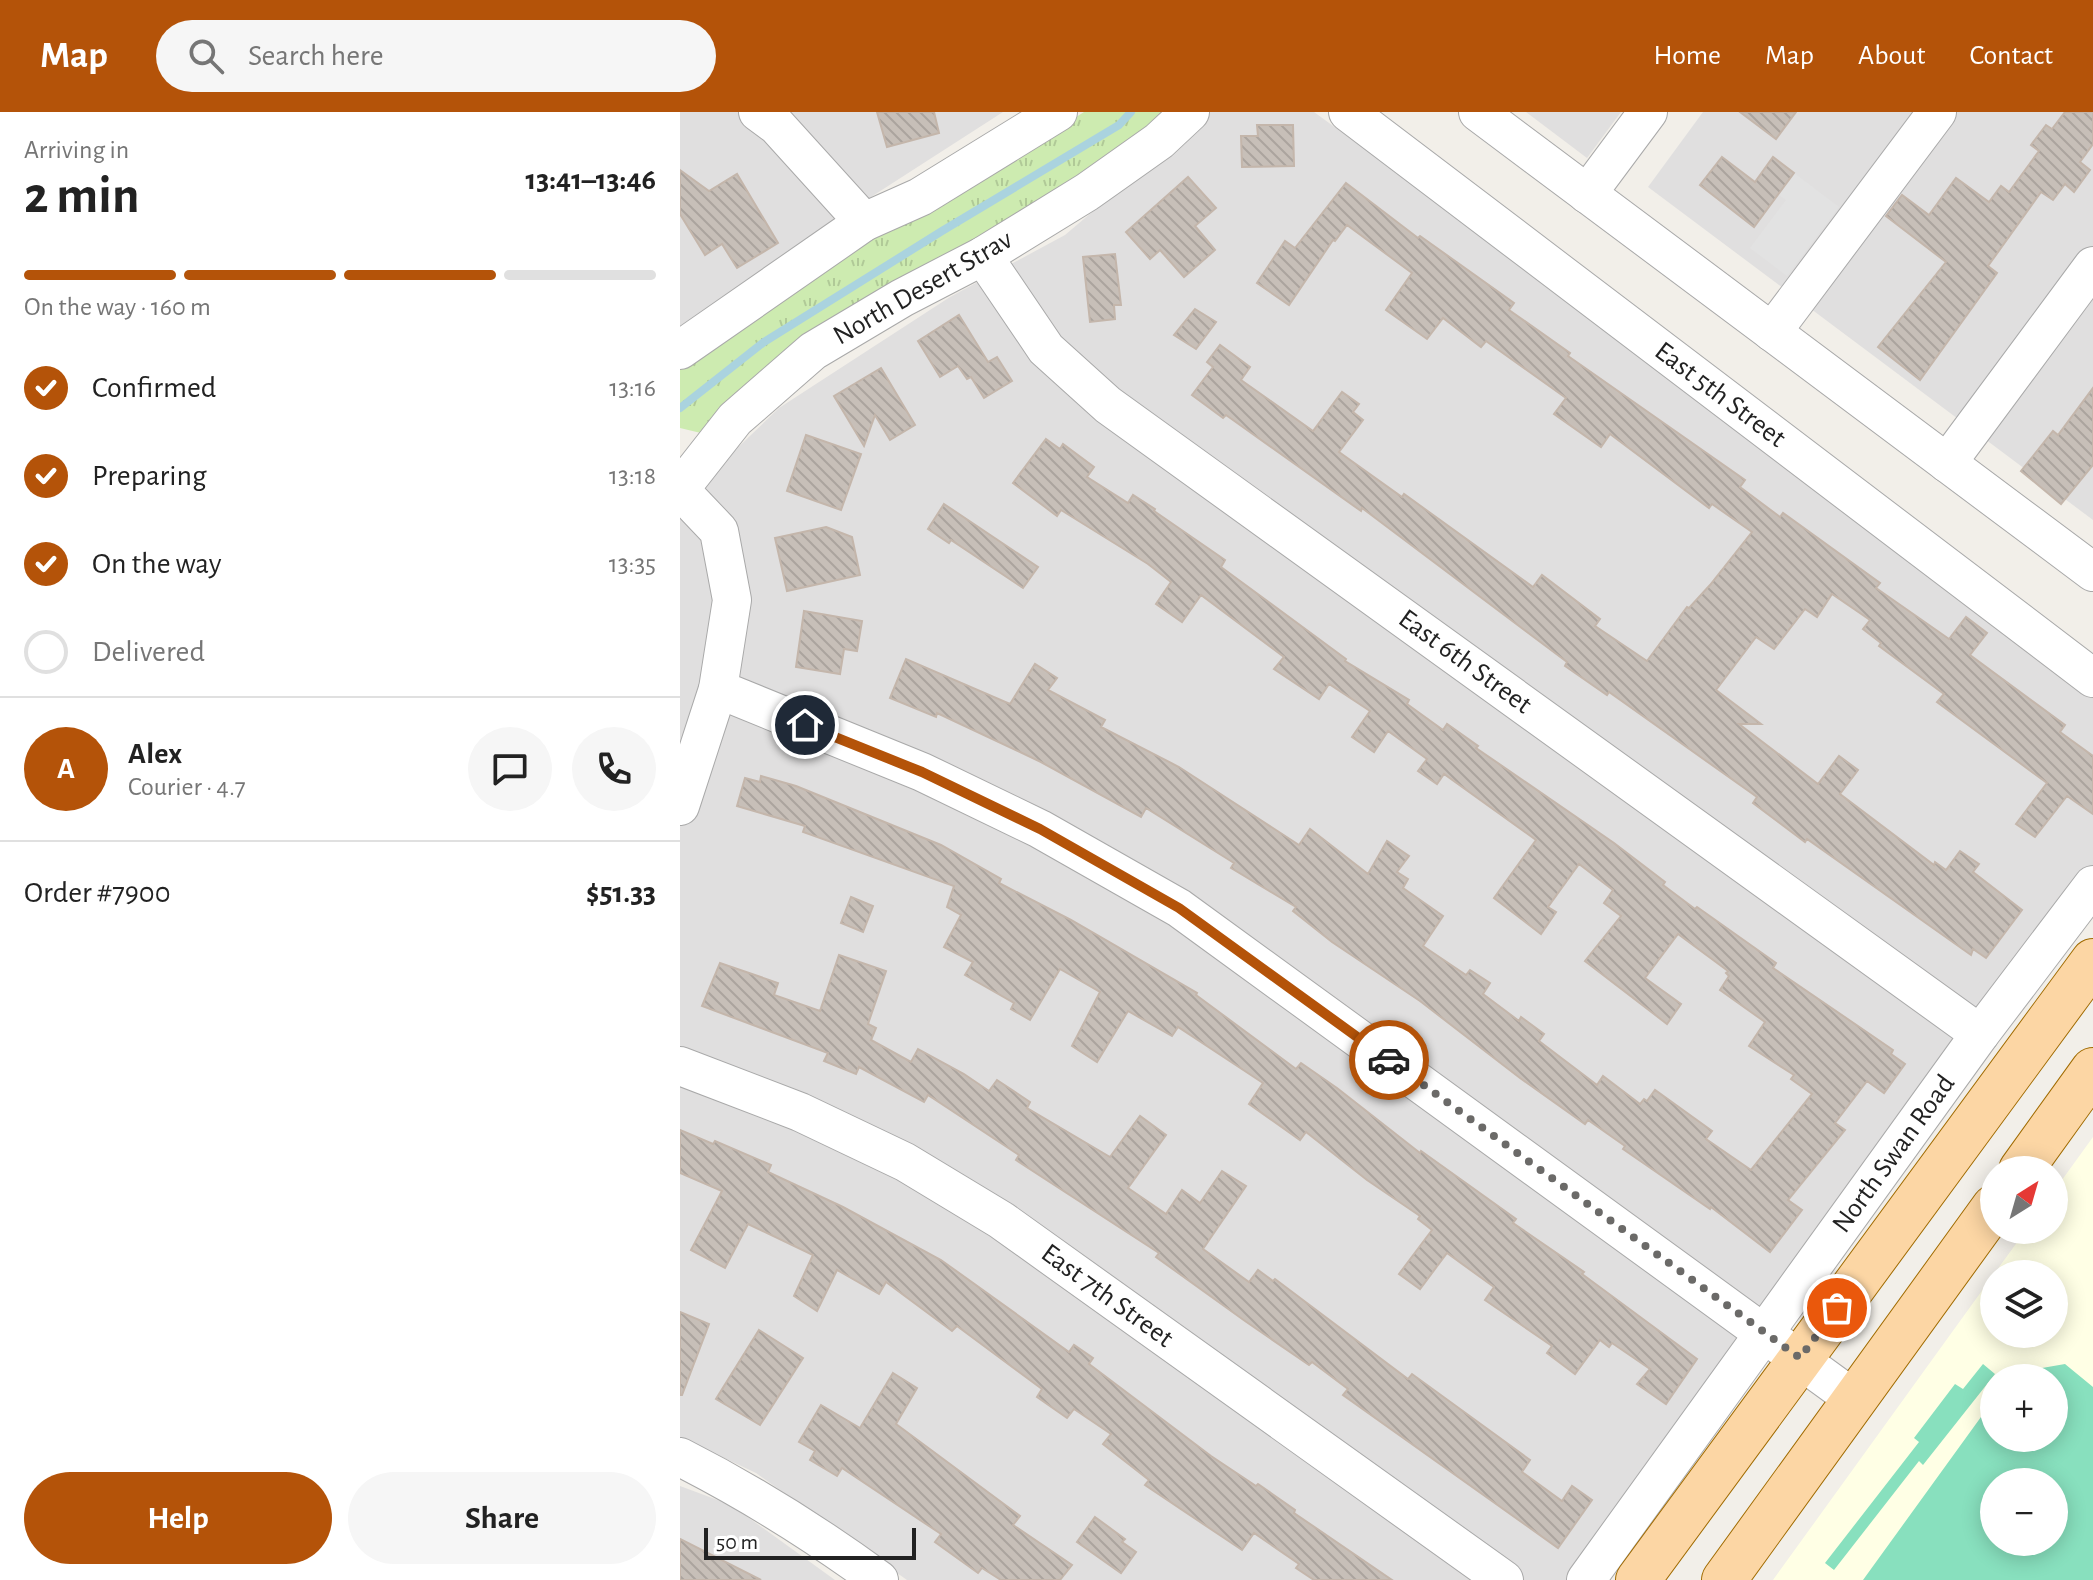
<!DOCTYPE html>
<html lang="en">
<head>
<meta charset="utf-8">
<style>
	body { margin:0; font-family:"Alegreya Sans",sans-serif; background:#f6f6f6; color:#222; height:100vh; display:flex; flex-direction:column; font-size:30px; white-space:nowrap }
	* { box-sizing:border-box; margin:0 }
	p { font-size:26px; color:#767676 }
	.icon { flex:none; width:44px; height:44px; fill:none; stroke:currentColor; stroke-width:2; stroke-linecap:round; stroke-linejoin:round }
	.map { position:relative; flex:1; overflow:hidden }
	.drawer { display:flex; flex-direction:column; background:#fff; width:680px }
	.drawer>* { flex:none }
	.needle { width:52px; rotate:37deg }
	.buttons { position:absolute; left:1300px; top:1044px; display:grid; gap:16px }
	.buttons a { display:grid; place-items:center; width:88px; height:88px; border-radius:50%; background:#fff; box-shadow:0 4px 20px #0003; font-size:40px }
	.scale { position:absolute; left:24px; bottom:20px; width:212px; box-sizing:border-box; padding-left:8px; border:4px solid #222; border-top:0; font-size:22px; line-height:28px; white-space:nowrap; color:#222; -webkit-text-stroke:6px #fff; paint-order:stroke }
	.pin { position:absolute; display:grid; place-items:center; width:68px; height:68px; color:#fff; margin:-34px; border:4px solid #fff; border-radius:50%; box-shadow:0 2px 8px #0007 }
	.courier { position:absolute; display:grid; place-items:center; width:80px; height:80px; margin:-40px; border:6px solid #b45309; border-radius:50%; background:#fff; color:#222; box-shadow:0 2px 10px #0007 }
	.head em { font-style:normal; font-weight:600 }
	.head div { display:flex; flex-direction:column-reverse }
	.head { display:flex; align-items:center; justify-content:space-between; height:136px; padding:0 24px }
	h1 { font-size:52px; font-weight:600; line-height:60px }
	.bar { display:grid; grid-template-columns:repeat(4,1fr); gap:12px 8px; align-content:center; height:96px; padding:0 24px }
	.bar i { height:10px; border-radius:6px; background:#e0e0e0 }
	.bar .selected { background:#b45309 }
	.bar p { grid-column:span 4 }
	.line { display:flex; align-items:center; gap:20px; padding:0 24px; border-top:2px solid #e0e0e0 }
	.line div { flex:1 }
	.round { display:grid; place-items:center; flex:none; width:84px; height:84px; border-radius:42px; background:#f6f6f6 }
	ol { padding:0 24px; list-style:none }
	li { display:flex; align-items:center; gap:24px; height:88px }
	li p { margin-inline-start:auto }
	li .icon { padding:8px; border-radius:50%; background:#b45309; color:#fff; stroke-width:4 }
	li:last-child { color:#767676 }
	li i { width:44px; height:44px; border:4px solid #e0e0e0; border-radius:50% }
	.action { display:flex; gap:16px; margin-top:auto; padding:16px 24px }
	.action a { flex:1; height:92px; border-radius:48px; background:#b45309; color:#fff; font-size:32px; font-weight:600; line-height:92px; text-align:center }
	.action a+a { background:#f6f6f6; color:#222 }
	header { display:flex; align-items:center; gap:48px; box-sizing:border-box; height:112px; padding:0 40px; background:#b45309; color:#fff }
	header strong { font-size:38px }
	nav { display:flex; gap:44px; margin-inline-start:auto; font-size:28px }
	.search { width:560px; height:72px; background:#f6f6f6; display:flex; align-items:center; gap:20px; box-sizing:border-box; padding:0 28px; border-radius:44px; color:#767676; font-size:30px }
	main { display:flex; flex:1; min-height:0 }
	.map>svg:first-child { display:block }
	.residential { fill:#e0dfdf }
	.education { fill:#ffffe5; fill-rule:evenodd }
	.grass { fill:url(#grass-tufts) }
	.pitch { fill:#88e0be; fill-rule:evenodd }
	.parking { fill:#e2e2e2 }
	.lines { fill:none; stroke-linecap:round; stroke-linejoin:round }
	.stream { stroke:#aad3df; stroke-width:8 }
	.building { fill:url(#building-back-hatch); stroke:#c4b6ab; stroke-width:2 }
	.minor-casing { stroke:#a9a9a9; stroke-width:40 }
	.major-casing { stroke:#a06b00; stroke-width:46 }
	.minor { stroke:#fff; stroke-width:38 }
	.major { stroke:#fcd6a4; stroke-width:44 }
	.done { stroke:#6b6a68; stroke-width:8; stroke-dasharray:0 14.4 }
	.route { stroke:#b45309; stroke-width:10 }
	.labels { text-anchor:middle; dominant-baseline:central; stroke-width:6; stroke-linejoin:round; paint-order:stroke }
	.street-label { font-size:28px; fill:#222; stroke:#fff }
</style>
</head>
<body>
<header>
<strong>Map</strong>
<div class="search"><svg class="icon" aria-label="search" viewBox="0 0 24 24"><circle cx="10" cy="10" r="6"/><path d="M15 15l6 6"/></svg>Search here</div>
<nav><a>Home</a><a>Map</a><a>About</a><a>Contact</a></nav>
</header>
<main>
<section class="drawer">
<div class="head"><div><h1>2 min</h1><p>Arriving in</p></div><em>13:41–13:46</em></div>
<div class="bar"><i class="selected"></i><i class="selected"></i><i class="selected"></i><i></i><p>On the way · 160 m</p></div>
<ol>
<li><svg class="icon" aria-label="check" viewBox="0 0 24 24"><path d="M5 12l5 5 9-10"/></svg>Confirmed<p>13:16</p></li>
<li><svg class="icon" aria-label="check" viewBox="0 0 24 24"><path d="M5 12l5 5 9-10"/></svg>Preparing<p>13:18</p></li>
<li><svg class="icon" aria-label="check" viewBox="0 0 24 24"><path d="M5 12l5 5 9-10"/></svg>On the way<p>13:35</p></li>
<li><i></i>Delivered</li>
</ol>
<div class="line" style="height:144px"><b class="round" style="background:#b45309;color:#fff">A</b><div><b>Alex</b><p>Courier · 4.7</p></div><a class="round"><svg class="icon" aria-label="chat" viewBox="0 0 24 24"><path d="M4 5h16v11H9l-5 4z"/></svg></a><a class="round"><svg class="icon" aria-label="phone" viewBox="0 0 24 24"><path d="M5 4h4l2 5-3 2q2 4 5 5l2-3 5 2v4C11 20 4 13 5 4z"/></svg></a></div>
<div class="line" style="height:104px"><div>Order #7900</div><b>$51.33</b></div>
<div class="action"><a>Help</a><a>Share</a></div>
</section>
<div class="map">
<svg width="1413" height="1468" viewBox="0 0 1413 1468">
	<defs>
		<pattern id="grass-tufts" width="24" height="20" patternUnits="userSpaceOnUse" patternTransform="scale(2)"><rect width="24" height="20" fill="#cdebb0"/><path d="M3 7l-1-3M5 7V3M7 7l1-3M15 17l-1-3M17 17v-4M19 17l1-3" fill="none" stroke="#b0c997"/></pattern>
		<pattern id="building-back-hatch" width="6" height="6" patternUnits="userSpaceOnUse" patternTransform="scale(2)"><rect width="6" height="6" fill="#c7bfb8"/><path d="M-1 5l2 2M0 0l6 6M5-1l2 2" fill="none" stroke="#aba49e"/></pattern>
	</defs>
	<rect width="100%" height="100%" fill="#f2efe9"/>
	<g class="residential">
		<polygon points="0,0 323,0 135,121 0,216"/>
		<polygon points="530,0 634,0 1413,567 1413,790 889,1468 227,1468 76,1361 0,1325 0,373 47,346 99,296 270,185 385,123"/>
		<polygon points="846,0 941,0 907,46"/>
		<polygon points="1023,0 1413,0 1413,408 968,75"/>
		<polygon points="0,1374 51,1393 155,1468 0,1468"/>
	</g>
	<path class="education" d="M1413 1025V1468H1093L1314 1162V1222H1374V1162H1314L1346 1118H1374V1079ZM1314 1266H1374V1326H1314ZM1314 1370H1374V1430H1314Z"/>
	<polygon class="grass" points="404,0 486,0 456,30 25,322 0,316 0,257 51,212 181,128 280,78"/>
	<g class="pitch">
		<polygon points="1303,1252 1315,1262 1243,1353 1239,1349 1154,1458 1145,1451 1239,1330 1234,1326 1275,1272 1283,1277"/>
		<path d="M1385 1252 1413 1275V1468H1183L1314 1287V1326H1374V1266H1329L1333 1261ZM1314 1370H1374V1430H1314Z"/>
	</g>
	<polygon class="parking" points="1093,45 1159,95 1107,164 1070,136 1106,88 1077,67"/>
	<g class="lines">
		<polyline class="stream" points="0,296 84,230 262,119 439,13 451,0"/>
	</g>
	<g class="building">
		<polygon points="197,0 254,0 259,21 207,35"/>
		<polygon points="1060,0 1116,0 1096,27"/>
		<polygon points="1385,0 1413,0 1413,32 1400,50 1410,58 1394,80 1385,72 1373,88 1361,80 1308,154 1317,161 1240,268 1198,235 1266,150 1206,104 1222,83 1249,103 1276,66 1309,90 1321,74 1329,80 1359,39 1351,33 1366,13 1372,17"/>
		<polygon points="577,13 613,13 614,54 562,55 561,24 578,24"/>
		<polygon points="1042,45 1075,70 1093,45 1114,61 1074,115 1020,73"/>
		<polygon points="0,58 29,79 57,62 98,131 57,156 42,132 25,143 0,102"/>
		<polygon points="508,65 536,96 515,114 535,138 504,165 480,138 470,147 446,120"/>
		<polygon points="666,71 738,126 740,124 834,191 829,198 890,241 888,244 1065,368 1060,375 1100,405 1103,401 1200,471 1196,476 1269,527 1286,505 1307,521 1290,543 1385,613 1380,620 1413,644 1413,702 1387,684 1355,725 1336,712 1367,671 1257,590 1264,582 1199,534 1201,531 1183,517 1190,508 1152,482 1137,505 1125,497 1094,537 1076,525 1036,578 1081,612 1059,612 1138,672 1159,644 1178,658 1160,682 1254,753 1255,750 1266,758 1280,739 1299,752 1293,760 1342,798 1306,846 1293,837 1291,843 1127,727 1125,730 1073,691 1077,685 929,580 927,583 885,554 887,550 682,396 681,399 546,303 543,306 512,283 533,255 527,250 540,233 570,255 561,268 633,319 662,280 679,292 673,300 683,308 659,340 722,385 724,382 853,475 862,463 920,507 915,514 967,549 1007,495 1009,496 1030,473 1072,420 1032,392 1029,396 930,322 921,335 874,302 886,286 806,229 801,235 763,206 747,227 706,198 732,161 667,113 655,129 653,128 609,193 577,171 605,129 615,136"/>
		<polygon points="435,142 441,193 434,193 435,207 410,210 403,145"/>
		<polygon points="515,197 536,210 516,237 494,223"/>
		<polygon points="279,203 308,250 317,245 332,269 304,286 291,265 287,267 278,254 260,265 238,229"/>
		<polygon points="201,256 235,313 210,328 195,303 184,334 154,284"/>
		<polygon points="1413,276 1413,353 1381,392 1341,359 1373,319 1378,323"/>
		<polygon points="126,323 181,342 161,398 107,379"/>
		<polygon points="366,327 380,337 383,332 414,355 407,365 448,391 453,383 475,397 474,399 545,448 541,455 666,547 665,549 729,588 727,592 763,618 767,612 798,634 796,636 934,731 985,770 983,773 1015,797 1017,795 1096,851 1093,856 1213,938 1211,942 1225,952 1204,981 1187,969 1155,1011 1165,1018 1108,1088 1122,1098 1090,1140 1031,1095 1030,1097 943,1037 945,1034 908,1008 905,1012 840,966 740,889 652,830 613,799 616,795 551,756 554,751 466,696 461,705 361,650 257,601 256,605 210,586 226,547 330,592 355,552 377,566 368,578 425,608 421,615 499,655 619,733 630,717 688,762 707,729 729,744 717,760 728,767 723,776 763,804 743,834 786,863 790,858 810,871 803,882 839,909 841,905 864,922 859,929 917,973 923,964 960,992 964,987 967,989 975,978 1032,1019 1026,1027 1071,1058 1132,982 1111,967 1114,963 1069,934 1085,910 1040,878 1049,864 1046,861 1048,859 998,822 965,866 1001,892 987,912 905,849 941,804 924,791 933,778 899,752 868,795 876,800 861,822 814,786 856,728 764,662 757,672 738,659 747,647 708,619 694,640 672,625 690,599 649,572 639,587 594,557 604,545 521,483 502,510 476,492 491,470 468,452 381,398 377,404 333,371"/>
		<polygon points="264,392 358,455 343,476 271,428 269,431 248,417"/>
		<polygon points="146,415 172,425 180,463 107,479 95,426"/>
		<polygon points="124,499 182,509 177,539 164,537 160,562 116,555"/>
		<polygon points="81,664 116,674 261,733 321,767 319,771 391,808 517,881 516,883 616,957 621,951 657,976 740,1041 741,1039 836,1107 833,1111 904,1160 902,1162 1017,1247 986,1292 957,1272 970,1257 932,1231 929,1235 920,1228 895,1262 867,1241 872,1234 805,1188 814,1175 767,1141 740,1177 719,1162 752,1118 738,1107 740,1104 687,1068 626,1020 620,1028 569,992 583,971 498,915 492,924 448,899 417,950 392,934 420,880 380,857 350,908 331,897 334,891 285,863 293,850 264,835 281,803 267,795 274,774 123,720 125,714 57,694 65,666 80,670"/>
		<polygon points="171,785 193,794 183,820 161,811"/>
		<polygon points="159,843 206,859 188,912 196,916 191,928 231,950 238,937 284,962 309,979 317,968 350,990 347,996 430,1045 460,1004 486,1023 448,1076 486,1102 502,1078 520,1091 542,1059 566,1074 523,1137 569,1170 578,1158 593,1169 595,1167 728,1267 732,1262 850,1348 842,1360 882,1389 892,1374 912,1388 878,1436 663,1283 668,1277 632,1250 629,1253 565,1209 476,1145 479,1141 336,1048 339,1043 248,983 244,990 179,955 176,962 144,949 148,941 22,894 40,851 98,871 94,883 140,899"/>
		<polygon points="0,1018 33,1032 35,1029 91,1053 88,1060 163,1095 261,1148 389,1240 394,1233 413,1246 409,1252 531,1344 576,1374 578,1372 615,1398 614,1401 712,1468 634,1468 616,1456 619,1452 574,1421 562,1438 465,1373 469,1368 423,1332 431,1322 394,1297 387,1306 357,1285 362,1277 277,1214 272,1219 206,1170 199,1182 157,1158 137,1199 114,1184 133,1143 68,1112 45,1156 11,1138 42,1079 0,1061"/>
		<polygon points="0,1200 29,1212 2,1283 0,1283"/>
		<polygon points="79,1218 123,1246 80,1313 36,1287"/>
		<polygon points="213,1261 237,1276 216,1312 340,1404 333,1413 392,1453 380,1468 321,1468 302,1456 298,1461 255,1430 261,1422 162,1356 157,1364 130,1348 135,1339 119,1330 141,1293 180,1316"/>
		<polygon points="415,1405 445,1427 442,1430 456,1440 441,1461 397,1430"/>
		<polygon points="0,1427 81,1468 0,1468"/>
	</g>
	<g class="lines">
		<defs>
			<g id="minor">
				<polyline points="78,0 97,14 184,110"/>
				<polyline points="668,0 1413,566"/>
				<polyline points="798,0 1413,460"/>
				<polyline points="907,82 968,0"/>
				<polyline points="303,144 366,237 428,293 1300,922"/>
				<polyline points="1092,220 1257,0"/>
				<polyline points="0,238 184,110 240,85 378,0"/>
				<polyline points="1267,351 1413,154"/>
				<polyline points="0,377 55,307 133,239 222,186 303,144 407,80 479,29 510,0"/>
				<polyline points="0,378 39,419 52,488 38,577 0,694"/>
				<polyline points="38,577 242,660 360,717 499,796 1174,1287"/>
				<polyline points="0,954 120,1000 225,1050 321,1108 824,1468"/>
				<path d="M0 1345C69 1380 136 1422 199 1468"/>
				<polyline points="906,1468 1300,922 1413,773"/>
			</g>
			<g id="major">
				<polyline points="1341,1058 1413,958"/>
				<polyline points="958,1468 1413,849"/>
				<polyline points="1044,1468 1314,1095"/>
			</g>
		</defs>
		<use href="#minor" class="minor-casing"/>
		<use href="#major" class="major-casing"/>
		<use href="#minor" class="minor"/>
		<use href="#major" class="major"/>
	</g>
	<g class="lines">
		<polyline class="done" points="709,948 1120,1246 1157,1196"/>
		<polyline class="route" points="125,613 242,660 360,717 499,796 709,948"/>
	</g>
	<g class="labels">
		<g class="street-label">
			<text transform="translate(243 176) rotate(-30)">North Desert Strav</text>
			<text transform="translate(1040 283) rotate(37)">East 5th Street</text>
			<text transform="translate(785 550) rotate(36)">East 6th Street</text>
			<text transform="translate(1214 1042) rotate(-54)">North Swan Road</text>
			<text transform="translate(427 1184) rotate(36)">East 7th Street</text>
		</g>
	</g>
</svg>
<div class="buttons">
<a><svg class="needle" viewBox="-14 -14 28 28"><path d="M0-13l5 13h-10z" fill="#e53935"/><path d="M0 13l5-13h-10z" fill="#767676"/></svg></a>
<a><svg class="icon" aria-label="layers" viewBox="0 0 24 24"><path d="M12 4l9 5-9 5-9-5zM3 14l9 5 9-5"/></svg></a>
<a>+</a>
<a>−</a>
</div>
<div class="scale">50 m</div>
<div class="pin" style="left:1157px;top:1196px;background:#ea580c"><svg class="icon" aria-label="bag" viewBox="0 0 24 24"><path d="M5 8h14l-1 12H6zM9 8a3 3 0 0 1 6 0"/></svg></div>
<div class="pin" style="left:125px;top:613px;background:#1f2937"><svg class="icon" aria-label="home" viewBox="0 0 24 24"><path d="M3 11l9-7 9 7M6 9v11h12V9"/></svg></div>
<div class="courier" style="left:709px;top:948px"><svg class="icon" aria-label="car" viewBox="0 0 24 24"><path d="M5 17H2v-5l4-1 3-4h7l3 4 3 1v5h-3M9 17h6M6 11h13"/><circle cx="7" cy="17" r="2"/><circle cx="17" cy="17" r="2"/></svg></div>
</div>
</main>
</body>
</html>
